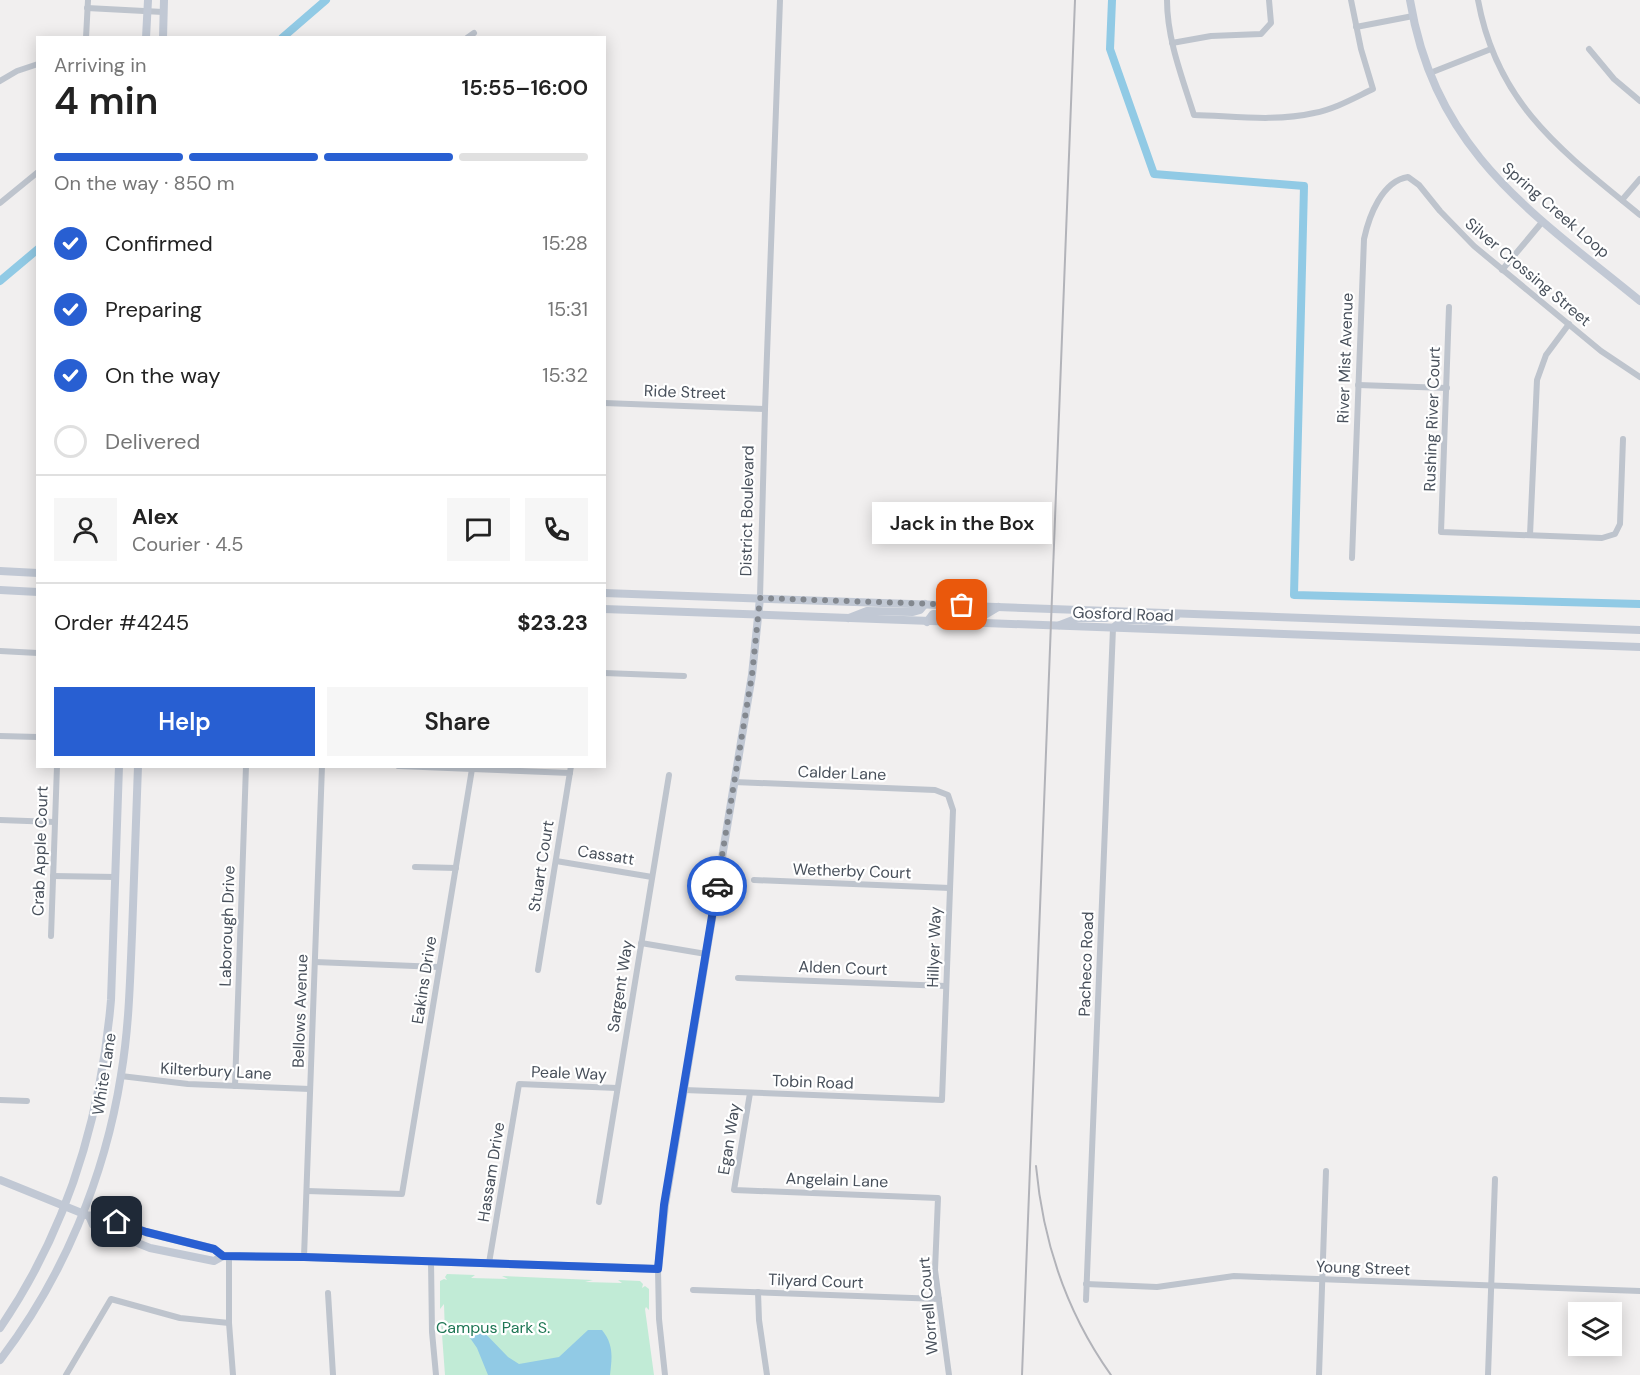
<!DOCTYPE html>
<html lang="en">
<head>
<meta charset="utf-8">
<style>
	body { margin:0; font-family:"DM Sans",sans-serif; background:#f6f6f6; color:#222; height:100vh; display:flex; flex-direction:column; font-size:22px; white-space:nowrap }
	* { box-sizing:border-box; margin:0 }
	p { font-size:20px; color:#767676 }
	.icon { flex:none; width:33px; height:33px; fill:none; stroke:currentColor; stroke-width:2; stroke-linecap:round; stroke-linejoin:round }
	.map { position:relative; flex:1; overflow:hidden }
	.details { position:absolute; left:36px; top:36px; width:570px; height:732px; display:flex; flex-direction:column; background:#fff; border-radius:0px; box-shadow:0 3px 15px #0003 }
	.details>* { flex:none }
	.fabs { position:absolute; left:1568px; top:1302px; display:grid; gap:12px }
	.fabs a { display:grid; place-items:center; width:54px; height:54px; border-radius:0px; background:#fff; box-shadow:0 3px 15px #0003; font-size:30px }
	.pin { position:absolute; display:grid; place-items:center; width:51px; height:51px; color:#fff; margin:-26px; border-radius:12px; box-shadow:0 3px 9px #0006 }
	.courier { position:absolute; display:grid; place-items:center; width:60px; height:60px; margin:-30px; border:4px solid #285fd2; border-radius:50%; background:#fff; color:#222; box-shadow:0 2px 8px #0007 }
	.bubble { position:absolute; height:42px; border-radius:0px; background:#fff; box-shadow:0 3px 15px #0003; font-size:20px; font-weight:600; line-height:42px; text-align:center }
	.head em { font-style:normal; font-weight:600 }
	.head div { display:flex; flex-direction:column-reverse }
	.head { display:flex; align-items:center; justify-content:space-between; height:102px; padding:0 18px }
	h1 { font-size:39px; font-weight:600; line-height:45px }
	.bar { display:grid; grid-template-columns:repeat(4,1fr); gap:9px 6px; align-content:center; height:72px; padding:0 18px }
	.bar i { height:8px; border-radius:4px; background:#e0e0e0 }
	.bar .selected { background:#285fd2 }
	.bar p { grid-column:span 4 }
	.line { display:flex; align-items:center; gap:15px; padding:0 18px; border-top:2px solid #e0e0e0 }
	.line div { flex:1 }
	.round { display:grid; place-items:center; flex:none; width:63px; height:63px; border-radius:0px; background:#f6f6f6 }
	ol { padding:0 18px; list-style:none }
	li { display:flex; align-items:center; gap:18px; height:66px }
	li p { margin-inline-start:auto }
	li .icon { padding:6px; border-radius:50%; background:#285fd2; color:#fff; stroke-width:4 }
	li:last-child { color:#767676 }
	li i { width:33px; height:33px; border:3px solid #e0e0e0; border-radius:50% }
	.primary-button { display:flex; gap:12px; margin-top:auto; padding:12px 18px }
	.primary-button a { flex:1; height:69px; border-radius:0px; background:#285fd2; color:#fff; font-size:24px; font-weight:600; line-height:69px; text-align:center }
	.primary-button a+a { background:#f6f6f6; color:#222 }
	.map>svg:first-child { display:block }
	.green { fill:#c1ebd6 }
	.water { fill:#91cae5 }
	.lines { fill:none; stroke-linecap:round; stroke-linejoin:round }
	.canal { stroke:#91cae5; stroke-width:8 }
	.street { stroke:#bec4cd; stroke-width:6 }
	.secondary { stroke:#c1c8d4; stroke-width:8 }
	.rail { stroke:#b2b3b9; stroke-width:2 }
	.done { stroke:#83888f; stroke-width:6; stroke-dasharray:0 10.8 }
	.route { stroke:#285fd2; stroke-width:8 }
	.labels { text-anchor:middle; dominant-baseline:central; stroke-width:4.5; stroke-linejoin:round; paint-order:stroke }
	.street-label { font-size:16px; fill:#48505b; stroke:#fff }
	.park-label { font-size:16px; fill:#1f7755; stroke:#fff }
</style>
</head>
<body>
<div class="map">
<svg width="1640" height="1375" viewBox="0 0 1640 1375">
	<rect width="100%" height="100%" fill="#f1efef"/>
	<polygon class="green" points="447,1274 475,1275 471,1278 508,1279 502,1276 593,1280 585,1282 622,1283 618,1280 640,1281 643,1284 642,1288 645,1286 649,1289 649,1310 646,1307 645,1309 654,1375 445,1375 441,1321 445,1335 444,1304 440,1309 440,1281 444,1279 447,1280 445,1277"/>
	<path class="water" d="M480 1328 508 1357 519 1364 559 1357 588 1330H602C614 1345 612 1357 610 1375H488L477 1348 468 1335Z"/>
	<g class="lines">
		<g class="canal">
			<polyline points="1112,0 1110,49 1154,174 1304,186 1294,595 1640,604"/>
			<polyline points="282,38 326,0"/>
			<polyline points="0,281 38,249"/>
		</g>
		<g class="street">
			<path d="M1167 0C1167 39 1182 77 1194 115 1233 116 1275 122 1314 113 1335 109 1354 98 1373 89L1361 49 1351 0"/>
			<path d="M1478 0C1497 105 1563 152 1640 215"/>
			<polyline points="87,8 163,12"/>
			<polyline points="1356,27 1413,16"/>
			<polyline points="86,38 88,0"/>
			<polyline points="467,38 474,33"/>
			<polyline points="1172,43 1211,36 1261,34 1271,23 1269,0"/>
			<polyline points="1589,49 1614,79 1640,101"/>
			<polyline points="1430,73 1491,49"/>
			<polyline points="0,81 17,71 38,64"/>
			<polyline points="1622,200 1640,179"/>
			<polyline points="0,203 38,172"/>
			<polyline points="1502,270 1543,221"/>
			<polyline points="1449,307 1441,532 1602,538 1615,534 1620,524 1623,439"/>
			<polyline points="1358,385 1447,388"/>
			<polyline points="604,403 765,409"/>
			<polyline points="1530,535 1537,380 1546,355 1569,324"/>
			<path d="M1352 558 1364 239C1369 216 1382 181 1408 177L1419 185 1440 211 1474 246 1601 351 1640 377"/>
			<polyline points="760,598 765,409 780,0"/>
			<polyline points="0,651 38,653"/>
			<polyline points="604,673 684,676"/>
			<polyline points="0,736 38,737"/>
			<polyline points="398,766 570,773"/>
			<polyline points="0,820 55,822"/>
			<polyline points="556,861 652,877"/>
			<polyline points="415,867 456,868"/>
			<polyline points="53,876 116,877"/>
			<polyline points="754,880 950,888"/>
			<polyline points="51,936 57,766"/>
			<polyline points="641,943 706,954"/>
			<polyline points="315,962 439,967"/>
			<polyline points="538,970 571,766"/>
			<polyline points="738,978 946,986"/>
			<polyline points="121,1076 188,1084 310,1089"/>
			<polyline points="235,1086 246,766"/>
			<polyline points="684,1090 942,1100 953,810 948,795 935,790 734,782"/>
			<polyline points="750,1093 734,1190 938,1198 935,1270 949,1375"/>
			<polyline points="0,1100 27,1101"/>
			<polyline points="307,1191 402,1194 472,769"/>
			<polyline points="599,1202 669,775"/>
			<polyline points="229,1256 229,1323 233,1375"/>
			<polyline points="304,1257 322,766"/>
			<polyline points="431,1261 432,1332 436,1375"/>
			<polyline points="489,1263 519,1084 617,1088"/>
			<polyline points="658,1269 659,1319 665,1375"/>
			<polyline points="1086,1284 1157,1287 1234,1276 1640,1291"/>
			<polyline points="693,1290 939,1299"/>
			<polyline points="758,1292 759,1320 767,1375"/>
			<polyline points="328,1293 333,1375"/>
			<polyline points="1086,1300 1113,628"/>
			<polyline points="66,1375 111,1299 180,1318 229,1323"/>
			<polyline points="1319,1375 1326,1171"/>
			<polyline points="1488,1375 1495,1179"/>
		</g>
		<g class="secondary">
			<path d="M1410 0C1435 151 1531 212 1640 301"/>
			<polyline points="146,38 148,0"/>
			<polyline points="163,38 164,0"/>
			<polyline points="0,571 38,573"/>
			<polyline points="0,590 38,592"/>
			<polyline points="604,593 1640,630"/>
			<polyline points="604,609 1640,647"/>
			<polyline points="849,618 867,611 913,612 920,610 925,604"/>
			<polyline points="927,622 933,614 983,616 998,607"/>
			<polyline points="1060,625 1078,618 1106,618 1116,612"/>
			<path d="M1113 628C1127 614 1145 623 1162 621 1166 620 1172 617 1176 616"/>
			<polyline points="0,1180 89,1216 98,1214 146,1232 214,1249 223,1256"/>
			<polyline points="89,1216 93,1225 150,1248 214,1261 223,1256 304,1257 658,1269 665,1205 752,675 760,598"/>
			<path d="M0 1328C67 1230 101 1117 111 1000L119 766"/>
			<path d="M0 1360C63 1278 105 1177 121 1075 129 1028 130 981 132 934 134 878 136 822 138 766"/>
		</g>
		<g class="rail">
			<path d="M1036 1166C1043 1242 1066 1312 1111 1375"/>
			<polyline points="1022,1375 1075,0"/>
		</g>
	</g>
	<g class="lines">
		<polyline class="done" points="717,886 752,675 760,598 962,605"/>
		<polyline class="route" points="117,1222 146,1232 214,1249 223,1256 304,1257 658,1269 664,1205 717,886"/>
	</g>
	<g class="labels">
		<g class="street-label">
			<text transform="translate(1556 210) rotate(41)">Spring Creek Loop</text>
			<text transform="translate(1528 272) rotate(40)">Silver Crossing Street</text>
			<text transform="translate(1345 358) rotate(-88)">River Mist Avenue</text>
			<text transform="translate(685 392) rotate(2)">Ride Street</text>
			<text transform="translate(1432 419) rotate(-88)">Rushing River Court</text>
			<text transform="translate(747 511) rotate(-89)">District Boulevard</text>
			<text transform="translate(1123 614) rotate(2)">Gosford Road</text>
			<text transform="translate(842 773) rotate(2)">Calder Lane</text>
			<text transform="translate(40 851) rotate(-88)">Crab Apple Court</text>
			<text transform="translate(606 855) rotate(9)">Cassatt</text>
			<text transform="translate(541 866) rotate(-81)">Stuart Court</text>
			<text transform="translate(852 871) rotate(2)">Wetherby Court</text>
			<text transform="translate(227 926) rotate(-88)">Laborough Drive</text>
			<text transform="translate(934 947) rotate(-88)">Hillyer Way</text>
			<text transform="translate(1086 964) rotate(-88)">Pacheco Road</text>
			<text transform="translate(843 968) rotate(2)">Alden Court</text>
			<text transform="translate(424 980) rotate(-81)">Eakins Drive</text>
			<text transform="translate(620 986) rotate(-81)">Sargent Way</text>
			<text transform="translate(300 1011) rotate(-88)">Bellows Avenue</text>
			<text transform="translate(216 1071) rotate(3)">Kilterbury Lane</text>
			<text transform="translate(569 1073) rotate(2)">Peale Way</text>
			<text transform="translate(104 1074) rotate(-81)">White Lane</text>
			<text transform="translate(813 1082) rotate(2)">Tobin Road</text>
			<text transform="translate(729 1139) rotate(-81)">Egan Way</text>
			<text transform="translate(491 1172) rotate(-81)">Hassam Drive</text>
			<text transform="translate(837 1180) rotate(2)">Angelain Lane</text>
			<text transform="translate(1363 1268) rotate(2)">Young Street</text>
			<text transform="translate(816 1281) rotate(2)">Tilyard Court</text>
			<text transform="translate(928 1306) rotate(-95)">Worrell Court</text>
		</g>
		<g class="park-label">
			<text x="493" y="1327">Campus Park S.</text>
		</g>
	</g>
</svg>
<div class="fabs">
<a><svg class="icon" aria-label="layers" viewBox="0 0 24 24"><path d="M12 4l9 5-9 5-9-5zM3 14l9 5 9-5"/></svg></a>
</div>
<div class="pin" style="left:962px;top:605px;background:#ea580c"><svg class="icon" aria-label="bag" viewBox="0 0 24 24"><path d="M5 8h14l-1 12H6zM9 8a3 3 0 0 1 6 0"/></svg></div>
<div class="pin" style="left:117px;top:1222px;background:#1f2937"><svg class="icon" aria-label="home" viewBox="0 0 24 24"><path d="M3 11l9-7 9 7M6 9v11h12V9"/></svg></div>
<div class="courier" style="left:717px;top:886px"><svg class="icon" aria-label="car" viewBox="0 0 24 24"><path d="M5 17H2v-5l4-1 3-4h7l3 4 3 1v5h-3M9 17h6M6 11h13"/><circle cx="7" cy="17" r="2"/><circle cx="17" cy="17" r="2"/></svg></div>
<div class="bubble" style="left:872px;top:502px;width:180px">Jack in the Box</div>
<section class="details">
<div class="head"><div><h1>4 min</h1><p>Arriving in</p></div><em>15:55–16:00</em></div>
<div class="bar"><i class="selected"></i><i class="selected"></i><i class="selected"></i><i></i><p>On the way · 850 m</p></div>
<ol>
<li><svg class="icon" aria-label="check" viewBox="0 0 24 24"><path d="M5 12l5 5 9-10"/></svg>Confirmed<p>15:28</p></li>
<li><svg class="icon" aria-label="check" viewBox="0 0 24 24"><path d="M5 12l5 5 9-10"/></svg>Preparing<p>15:31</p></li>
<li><svg class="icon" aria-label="check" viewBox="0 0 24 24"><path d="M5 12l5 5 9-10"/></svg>On the way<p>15:32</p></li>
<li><i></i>Delivered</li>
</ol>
<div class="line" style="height:108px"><a class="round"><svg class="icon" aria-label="person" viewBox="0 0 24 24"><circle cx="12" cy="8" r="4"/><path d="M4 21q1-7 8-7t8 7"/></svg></a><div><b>Alex</b><p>Courier · 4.5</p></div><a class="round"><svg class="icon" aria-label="chat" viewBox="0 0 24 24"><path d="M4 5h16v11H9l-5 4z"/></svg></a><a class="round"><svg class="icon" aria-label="phone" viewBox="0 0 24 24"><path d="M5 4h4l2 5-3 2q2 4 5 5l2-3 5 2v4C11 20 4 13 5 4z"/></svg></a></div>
<div class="line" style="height:78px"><div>Order #4245</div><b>$23.23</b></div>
<div class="primary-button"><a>Help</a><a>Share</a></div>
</section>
</div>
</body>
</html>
